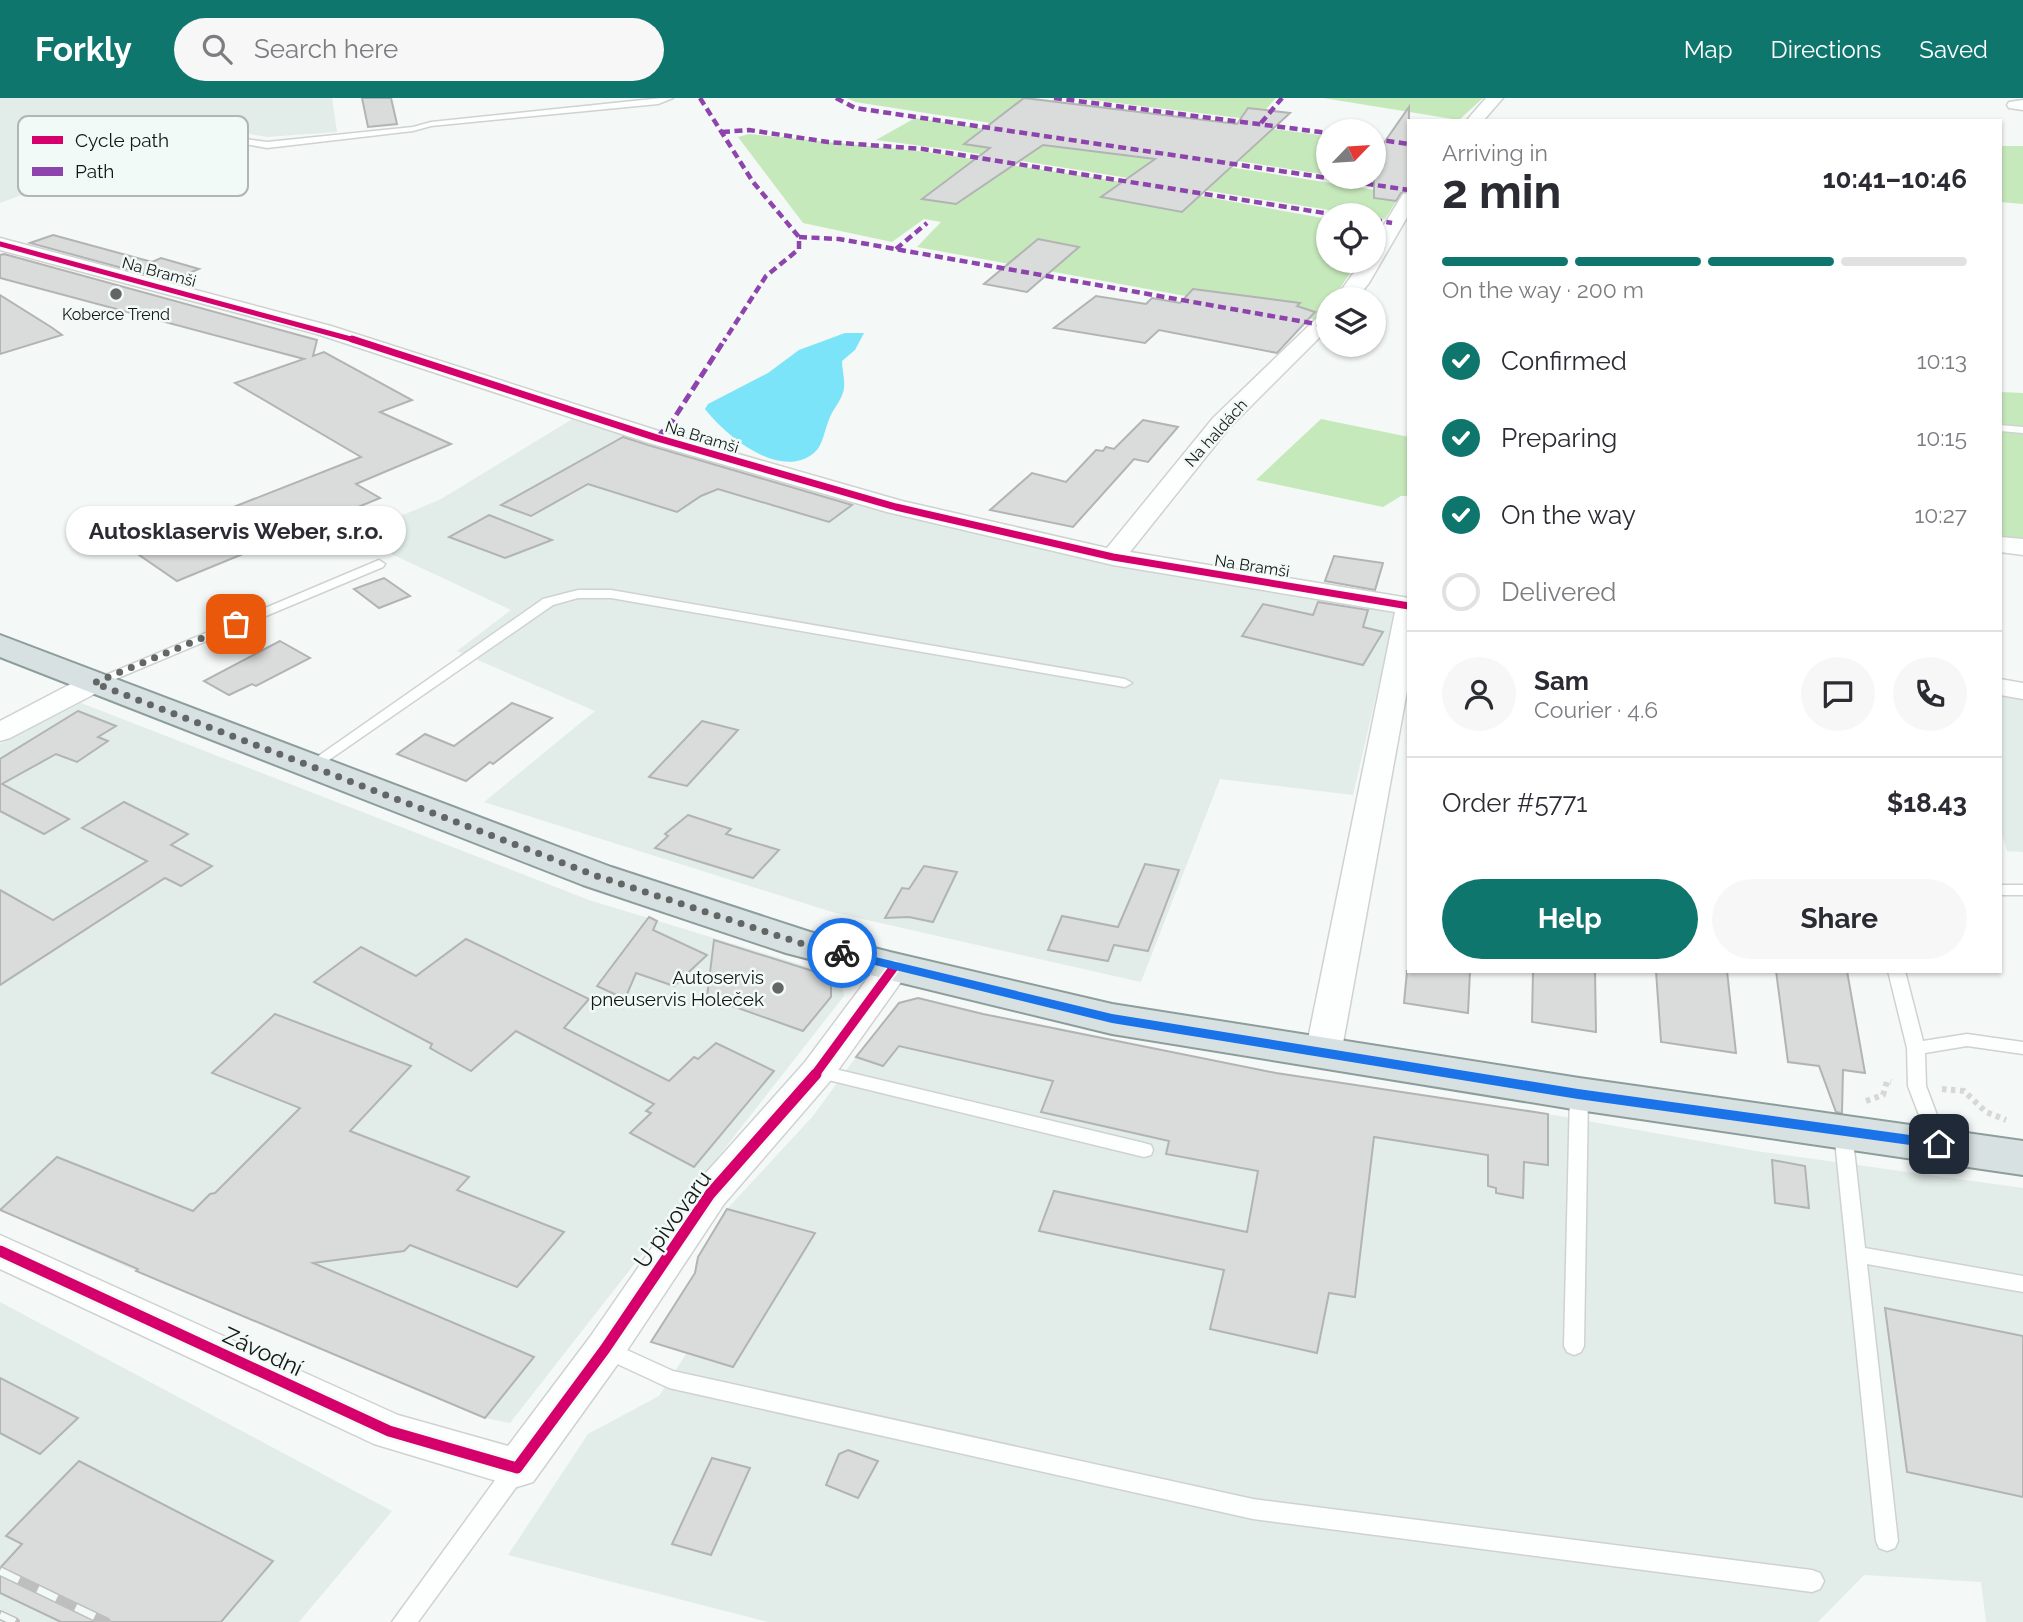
<!DOCTYPE html>
<html lang="en">
<head>
<meta charset="utf-8">
<style>
	body { margin:0; font-family:Raleway,sans-serif; background:#f7f7f7; color:#2b2b33; height:100vh; display:flex; flex-direction:column; font-size:26px; white-space:nowrap }
	* { box-sizing:border-box; margin:0 }
	p { font-size:23px; color:#7c7c81 }
	.icon { flex:none; width:38px; height:38px; fill:none; stroke:currentColor; stroke-width:2; stroke-linecap:round; stroke-linejoin:round }
	.map { position:relative; flex:1; overflow:hidden }
	.sheet { position:absolute; left:1407px; top:21px; width:595px; height:854px; display:flex; flex-direction:column; background:#fff; border-radius:0px; box-shadow:0 2px 5px #0004 }
	.sheet>* { flex:none }
	.needle { width:46px; rotate:65deg }
	.controls { position:absolute; left:1316px; top:21px; display:grid; gap:14px }
	.controls a { display:grid; place-items:center; width:70px; height:70px; border-radius:50%; background:#fff; box-shadow:0 2px 5px #0004; font-size:35px }
	.pin { position:absolute; display:grid; place-items:center; width:60px; height:60px; color:#fff; margin:-30px; border-radius:14px; box-shadow:0 4px 10px #0006 }
	.courier { position:absolute; display:grid; place-items:center; width:70px; height:70px; margin:-35px; border:5px solid #1a73e8; border-radius:50%; background:#fff; color:#222; box-shadow:0 2px 9px #0007 }
	.bubble { position:absolute; height:49px; border-radius:24px; background:#fff; box-shadow:0 2px 5px #0004; font-size:23px; font-weight:700; line-height:49px; text-align:center }
	.overview em { font-style:normal; font-weight:700 }
	.overview div { display:flex; flex-direction:column-reverse }
	.overview { display:flex; align-items:center; justify-content:space-between; height:119px; padding:0 35px }
	h1 { font-size:46px; font-weight:700; line-height:52px }
	.bar { display:grid; grid-template-columns:repeat(4,1fr); gap:10px 7px; align-content:center; height:84px; padding:0 35px }
	.bar i { height:9px; border-radius:5px; background:#e1e1e2 }
	.bar .current { background:#0f766e }
	.bar p { grid-column:span 4 }
	.line { display:flex; align-items:center; gap:18px; padding:0 35px; border-top:2px solid #e1e1e2 }
	.line div { flex:1 }
	.round { display:grid; place-items:center; flex:none; width:74px; height:74px; border-radius:37px; background:#f7f7f7 }
	ol { padding:0 35px; list-style:none }
	li { display:flex; align-items:center; gap:21px; height:77px }
	li p { margin-inline-start:auto }
	li .icon { padding:7px; border-radius:50%; background:#0f766e; color:#fff; stroke-width:4 }
	li:last-child { color:#7c7c81 }
	li i { width:38px; height:38px; border:4px solid #e1e1e2; border-radius:50% }
	.action { display:flex; gap:14px; margin-top:auto; padding:14px 35px }
	.action a { flex:1; height:80px; border-radius:42px; background:#0f766e; color:#fff; font-size:28px; font-weight:700; line-height:80px; text-align:center }
	.action a+a { background:#f7f7f7; color:#2b2b33 }
	header { display:flex; align-items:center; gap:42px; box-sizing:border-box; height:98px; padding:0 35px; background:#0f766e; color:#fff }
	header strong { font-size:33px }
	nav { display:flex; gap:38px; margin-inline-start:auto; font-size:24px }
	.search { width:490px; height:63px; background:#f7f7f7; display:flex; align-items:center; gap:18px; box-sizing:border-box; padding:0 24px; border-radius:38px; color:#7c7c81; font-size:26px }
	.map>svg:first-child { display:block }
	.built { fill:#e2ede9 }
	.green { fill:#c6e9bc }
	.water { fill:#7ce4f9 }
	.building { fill:#dadcdb; stroke:#b2b4b3; stroke-width:2 }
	.lines { fill:none; stroke-linecap:round; stroke-linejoin:round }
	.lane-casing { stroke:#cfd2d1; stroke-width:3 }
	.street-casing { stroke:#cfd2d1; stroke-width:3 }
	.primary-casing { stroke:#8c9d9c; stroke-width:4 }
	.path { stroke:#d6d8d7; stroke-width:6; stroke-dasharray:4.5 4.5; stroke-linecap:butt }
	.lane { fill:#fdfefe; fill-rule:evenodd }
	.street { fill:#fdfefe; fill-rule:evenodd }
	.primary { fill:#d8e1e1; fill-rule:evenodd }
	.rail-casing { stroke:#bebebe; stroke-width:10 }
	.rail { stroke:#f2faf7; stroke-width:7; stroke-dasharray:21; stroke-linecap:butt }
	.quiet-far1 { stroke:#8e44ad; stroke-width:4.5; stroke-dasharray:8 4.5; stroke-linecap:butt }
	.quiet { stroke:#8e44ad; stroke-width:5; stroke-dasharray:10 5; stroke-linecap:butt }
	.cycleway-far3-casing { stroke:#f2faf7; stroke-width:8 }
	.cycleway-far2-casing { stroke:#f2faf7; stroke-width:10 }
	.cycleway-far1-casing { stroke:#f2faf7; stroke-width:13 }
	.cycleway-casing { stroke:#f2faf7; stroke-width:16 }
	.cycleway-far3 { stroke:#d6006c; stroke-width:5 }
	.cycleway-far2 { stroke:#d6006c; stroke-width:7 }
	.cycleway-far1 { stroke:#d6006c; stroke-width:9 }
	.cycleway { stroke:#d6006c; stroke-width:11 }
	.route { fill:#1a73e8 }
	.done { stroke:#626664; stroke-width:7; stroke-dasharray:0 12.6 }
	.poi-dot { fill:#626664; stroke:#f2faf7; stroke-width:2.5 }
	.labels { text-anchor:middle; dominant-baseline:central; stroke-width:5; stroke-linejoin:round; paint-order:stroke }
	.far-street-label { font-size:16px; fill:#141716; stroke:#f2faf7 }
	.far-poi-label { font-size:16px; fill:#141716; stroke:#f2faf7 }
	.poi-label { font-size:19px; fill:#141716; stroke:#f2faf7; text-anchor:end }
	.near-street-label { font-size:23px; fill:#141716; stroke:#f2faf7 }
	.key { fill:#f2faf7; stroke:#afb6b4; stroke-width:2 }
	.key-label { font-size:19px; fill:#141716 }
</style>
</head>
<body>
<header>
<strong>Forkly</strong>
<div class="search"><svg class="icon" aria-label="search" viewBox="0 0 24 24"><circle cx="10" cy="10" r="6"/><path d="M15 15l6 6"/></svg>Search here</div>
<nav><a>Map</a><a>Directions</a><a>Saved</a></nav>
</header>
<div class="map">
<svg width="2023" height="1524" viewBox="0 0 2023 1524">
	<rect width="100%" height="100%" fill="#f4f8f6"/>
	<g class="built">
		<polygon points="0,0 332,0 337,34 267,39 199,27 167,31 156,47 0,105"/>
		<polygon points="574,320 847,402 1396,512 1353,697 1220,681 1141,884 832,814 484,704 595,613 457,553 511,512 353,438 441,401"/>
		<polygon points="2000,599 2023,601 2023,754 2007,753 2000,730"/>
		<polygon points="81,605 589,802 832,876 841,882 844,898 510,1325 485,1320 136,1173 0,1112 0,646"/>
		<polygon points="983,916 1276,975 1246,1141 1210,1231 1285,1248 1325,982 1548,1016 1756,1053 2023,1090 2023,1524 1986,1524 1981,1484 1864,1477 1818,1524 768,1524 508,1457 588,1336 659,1298 686,1256 651,1244 695,1175 698,1159 727,1111 813,1018 856,959"/>
		<polygon points="0,1204 392,1413 299,1524 0,1524"/>
	</g>
	<g class="green">
		<polygon points="847,0 1035,0 1328,38 1328,77 855,4"/>
		<polygon points="1076,0 1276,0 1256,22"/>
		<polygon points="1323,0 1483,0 1459,22"/>
		<polygon points="915,20 1401,96 1385,121 954,52 876,42"/>
		<polygon points="749,36 927,54 1135,86 1328,121 1328,163 1358,163 1333,201 1328,201 1328,207 1317,222 917,149 941,124 924,121 892,144 803,125 738,39"/>
		<polygon points="2000,48 2023,48 2023,106 2000,104"/>
		<polygon points="2000,294 2023,295 2023,444 2000,442"/>
		<polygon points="1321,321 1409,339 1409,398 1401,398 1383,409 1256,382"/>
	</g>
	<path class="water" d="M845 235H864L855 252 842 263C842 271 845 282 844 290 843 300 834 310 830 319 825 330 823 347 815 354 781 384 726 338 705 311L708 306 768 275 799 252Z"/>
	<g class="building">
		<polygon points="362,0 391,0 397,26 368,29"/>
		<polygon points="1024,0 1237,26 1248,10 1290,15 1182,114 1101,99 1155,61 1043,47 956,106 922,101 990,50 964,46"/>
		<polygon points="1409,9 1409,92 1401,95 1396,103 1374,100 1374,59"/>
		<polygon points="53,137 152,164 161,160 199,171 170,183 30,145"/>
		<polygon points="1038,141 1079,149 1027,194 984,186"/>
		<polygon points="4,156 317,242 313,258 324,254 412,302 380,314 451,346 356,386 380,400 177,483 129,450 361,359 235,285 304,261 0,180 0,157"/>
		<polygon points="1193,191 1300,205 1297,208 1315,214 1277,255 1159,232 1145,245 1054,230 1096,198 1146,206 1152,200 1180,205"/>
		<polygon points="0,197 51,229 62,237 0,256"/>
		<polygon points="1143,322 1178,329 1148,364 1134,361 1073,429 990,412 1032,375 1066,384 1096,352 1103,353 1106,349 1114,351"/>
		<polygon points="623,339 648,347 852,407 829,424 718,391 701,398 677,414 588,386 531,418 501,407"/>
		<polygon points="489,417 552,442 505,460 449,439"/>
		<polygon points="1334,458 1383,465 1375,492 1325,483"/>
		<polygon points="384,480 410,498 379,510 354,491"/>
		<polygon points="1318,504 1368,512 1363,529 1383,534 1363,567 1242,538 1263,506 1313,517"/>
		<polygon points="280,543 310,560 256,588 252,586 229,597 204,583"/>
		<polygon points="512,605 552,620 493,666 490,664 466,683 397,656 425,636 454,648"/>
		<polygon points="78,613 116,628 98,639 108,643 77,664 56,656 2,686 69,721 44,736 0,713 0,661"/>
		<polygon points="702,623 738,632 687,688 649,679"/>
		<polygon points="124,704 188,736 171,747 212,768 181,788 165,780 0,887 0,792 53,822 147,763 82,730"/>
		<polygon points="688,717 731,731 726,736 779,752 753,780 655,750 668,738 665,736"/>
		<polygon points="1145,766 1179,772 1148,853 1114,847 1108,863 1048,852 1062,818 1118,829"/>
		<polygon points="924,768 957,774 933,824 909,819 885,820 902,790 909,791"/>
		<polygon points="649,819 657,823 653,832 707,857 674,888 636,875 625,901 597,888"/>
		<polygon points="466,841 589,901 564,930 669,983 694,959 698,961 716,945 774,973 694,1069 630,1035 651,1015 646,1013 654,1006 516,933 471,973 430,950 432,946 314,884 361,849 416,878"/>
		<polygon points="714,842 816,874 831,887 831,899 803,933 707,899"/>
		<polygon points="1407,873 1470,873 1468,915 1404,905"/>
		<polygon points="1533,873 1595,873 1596,934 1532,924"/>
		<polygon points="1656,873 1727,873 1736,955 1661,944"/>
		<polygon points="1776,873 1847,873 1865,975 1843,972 1842,1015 1836,1014 1819,968 1788,964"/>
		<polygon points="918,900 983,916 1276,975 1548,1016 1548,1067 1524,1064 1523,1100 1496,1095 1496,1090 1488,1088 1488,1057 1374,1039 1355,1199 1329,1195 1317,1255 1210,1231 1224,1172 1039,1133 1054,1093 1247,1134 1258,1073 1166,1056 1169,1043 1041,1014 1053,983 899,948 883,968 856,959 899,905"/>
		<polygon points="275,916 411,968 350,1033 469,1079 457,1092 564,1134 517,1189 410,1147 404,1153 313,1165 534,1259 485,1320 136,1173 138,1171 0,1112 57,1059 193,1113 210,1096 215,1095 300,1010 212,975"/>
		<polygon points="1772,1062 1805,1068 1809,1110 1775,1105"/>
		<polygon points="727,1111 815,1135 733,1269 651,1244 695,1175 698,1159"/>
		<polygon points="1885,1210 2023,1238 2023,1399 1907,1374"/>
		<polygon points="0,1280 78,1320 40,1356 0,1335"/>
		<polygon points="848,1352 878,1363 858,1400 826,1387 839,1356"/>
		<polygon points="712,1360 750,1370 711,1457 672,1446"/>
		<polygon points="79,1363 273,1463 221,1524 61,1524 0,1495 0,1470 22,1446 6,1438"/>
	</g>
	<g class="lines">
		<defs>
			<g id="lane">
				<polygon points="662,0 673,0 658,6 431,28 413,33 267,50 185,35 189,33 267,44 413,29 431,24"/>
				<polygon points="2000,327 2023,329 2023,335 2000,333"/>
				<polygon points="379,462 385,466 383,469 99,588 89,588 87,585"/>
				<polygon points="578,492 611,492 1125,581 1132,585 1125,589 611,500 578,500 553,507 316,671 311,672 304,668 543,501"/>
				<rect x="2000" y="787" width="23" height="10"/>
				<polygon points="1888,873 1905,873 1923,943 1967,936 2023,944 2023,956 1967,948 1925,955 1926,988 1948,1046 1946,1051 1939,1053 1932,1051 1930,1046 1908,988 1907,950"/>
				<polygon points="818,967 1144,1045 1151,1047 1153,1052 1151,1057 1144,1059 812,978 809,973 812,968"/>
				<polygon points="1579,989 1585,991 1588,996 1584,1248 1581,1254 1574,1257 1567,1254 1564,1248 1570,996 1573,991"/>
				<polygon points="1843,1026 1850,1028 1852,1033 1865,1150 2023,1178 2023,1194 1867,1166 1898,1443 1895,1450 1887,1453 1879,1450 1876,1443 1834,1033 1836,1028"/>
				<polygon points="605,1242 673,1273 1253,1401 1812,1472 1820,1475 1824,1483 1820,1491 1812,1494 1253,1421 669,1290 598,1257 595,1251 598,1245"/>
				<polygon points="517,1360 525,1363 528,1370 525,1377 418,1524 392,1524 509,1363"/>
			</g>
			<g id="street">
				<polygon points="1486,0 1503,0 1483,23 1466,23"/>
				<polygon points="2023,2 2023,12 2009,10 2007,7 2009,4"/>
				<polygon points="1409,95 1409,116 1369,185 1356,201 1335,201 1362,163 1374,163 1374,143 1403,96"/>
				<polygon points="0,140 331,228 665,335 902,403 1107,450 1213,320 1321,216 1328,214 1328,231 1229,330 1130,454 1409,500 1409,582 1341,956 1336,965 1323,969 1310,965 1305,956 1395,514 1113,467 887,414 649,345 317,236 0,152"/>
				<polygon points="2000,439 2023,441 2023,457 2000,454"/>
				<polygon points="94,577 104,579 108,585 104,591 10,640 0,643 0,623 84,579"/>
				<polygon points="2000,581 2023,585 2023,601 2000,597"/>
				<polygon points="894,858 906,861 911,869 906,877 831,982 724,1106 620,1263 533,1384 517,1389 374,1346 0,1171 0,1137 398,1317 508,1348 590,1239 696,1086 805,964 882,861"/>
			</g>
			<polygon id="primary" points="0,537 611,769 810,834 894,855 1112,906 1579,980 2023,1043 2023,1077 1579,1012 1112,936 894,883 786,855 583,787 0,559"/>
		</defs>
		<use href="#lane" class="lane-casing"/>
		<use href="#street" class="street-casing"/>
		<use href="#primary" class="primary-casing"/>
		<g class="path">
			<polyline points="1942,991 1964,993 1986,1014 2006,1022"/>
			<polyline points="1866,1003 1883,997 1887,983 1891,984"/>
		</g>
		<use href="#lane" class="lane"/>
		<use href="#street" class="street"/>
		<use href="#primary" class="primary"/>
		<defs>
			<g id="rail">
				<polyline points="0,1473 106,1524"/>
				<polyline points="0,1517 15,1524"/>
			</g>
		</defs>
		<use href="#rail" class="rail-casing"/>
		<use href="#rail" class="rail"/>
		<g class="quiet-far1">
			<polyline points="700,0 753,84 799,139 799,151 766,178 724,243"/>
			<polyline points="836,0 855,10 1409,92"/>
			<polyline points="1054,0 1328,35"/>
			<polyline points="1261,25 1282,0"/>
			<polyline points="722,34 749,32 828,44 923,51 1337,117"/>
			<polyline points="1374,41 1409,46"/>
			<polyline points="1374,122 1392,125"/>
			<polyline points="799,139 839,141 1322,227"/>
			<polyline points="896,151 927,125"/>
		</g>
		<polyline class="quiet" points="657,340 673,322 725,241"/>
		<defs>
			<polyline id="cycleway-far3" points="0,146 358,243"/>
			<polyline id="cycleway-far2" points="352,241 657,340 896,409 1113,459 1409,508"/>
			<polyline id="cycleway-far1" points="814,978 894,869"/>
			<polyline id="cycleway" points="0,1153 389,1333 517,1370 605,1251 710,1096 816,976"/>
		</defs>
		<use href="#cycleway-far3" class="cycleway-far3-casing"/>
		<use href="#cycleway-far2" class="cycleway-far2-casing"/>
		<use href="#cycleway-far1" class="cycleway-far1-casing"/>
		<use href="#cycleway" class="cycleway-casing"/>
		<use href="#cycleway-far3" class="cycleway-far3"/>
		<use href="#cycleway-far2" class="cycleway-far2"/>
		<use href="#cycleway-far1" class="cycleway-far1"/>
		<use href="#cycleway" class="cycleway"/>
	</g>
	<polygon class="route" points="842,851 1112,916 1578,991 1939,1041 1946,1046 1939,1051 1578,1001 1112,925 838,858 836,855"/>
	<g class="lines">
		<polyline class="done" points="236,526 94,585 597,778 800,845 842,855"/>
	</g>
	<g class="poi-dot">
		<circle cx="116" cy="196" r="7"/>
		<circle cx="778" cy="890" r="7"/>
	</g>
	<g class="labels">
		<g class="far-street-label">
			<text transform="translate(159 174) rotate(15)">Na Bramši</text>
			<text transform="translate(1216 335) rotate(-48)">Na haldách</text>
			<text transform="translate(702 339) rotate(17)">Na Bramši</text>
			<text transform="translate(1252 468) rotate(9)">Na Bramši</text>
		</g>
		<g class="far-poi-label">
			<text x="116" y="216">Koberce Trend</text>
		</g>
		<g class="poi-label">
			<text x="764" y="879">Autoservis<tspan x="764" dy="22">pneuservis Holeček</tspan></text>
		</g>
		<g class="near-street-label">
			<text transform="translate(672 1121) rotate(-54)">U pivovaru</text>
			<text transform="translate(263 1253) rotate(25)">Závodní</text>
		</g>
	</g>
	<rect x="18" y="18" width="230" height="80" rx="10" class="key"/>
	<rect x="32" y="38" width="31" height="8" fill="#d6006c"/>
	<rect x="32" y="69" width="31" height="9" fill="#8e44ad"/>
	<g class="key-label">
		<text x="75" y="49">Cycle path</text>
		<text x="75" y="80">Path</text>
	</g>
</svg>
<div class="controls">
<a><svg class="needle" viewBox="-14 -14 28 28"><path d="M0-13l5 13h-10z" fill="#e53935"/><path d="M0 13l5-13h-10z" fill="#7c7c81"/></svg></a>
<a><svg class="icon" aria-label="locate" viewBox="0 0 24 24"><circle cx="12" cy="12" r="6"/><path d="M12 2v4M12 18v4M2 12h4M18 12h4"/></svg></a>
<a><svg class="icon" aria-label="layers" viewBox="0 0 24 24"><path d="M12 4l9 5-9 5-9-5zM3 14l9 5 9-5"/></svg></a>
</div>
<div class="pin" style="left:236px;top:526px;background:#ea580c"><svg class="icon" aria-label="bag" viewBox="0 0 24 24"><path d="M5 8h14l-1 12H6zM9 8a3 3 0 0 1 6 0"/></svg></div>
<div class="pin" style="left:1939px;top:1046px;background:#1f2937"><svg class="icon" aria-label="home" viewBox="0 0 24 24"><path d="M3 11l9-7 9 7M6 9v11h12V9"/></svg></div>
<div class="courier" style="left:842px;top:855px"><svg class="icon" aria-label="bike" viewBox="0 0 24 24"><circle cx="6" cy="16" r="4"/><circle cx="18" cy="16" r="4"/><path d="M6 16l4-8h5l3 8M10 8l3 8H6M13 5h3"/></svg></div>
<div class="bubble" style="left:66px;top:408px;width:340px">Autosklaservis Weber, s.r.o.</div>
<section class="sheet">
<div class="overview"><div><h1>2 min</h1><p>Arriving in</p></div><em>10:41–10:46</em></div>
<div class="bar"><i class="current"></i><i class="current"></i><i class="current"></i><i></i><p>On the way · 200 m</p></div>
<ol>
<li><svg class="icon" aria-label="check" viewBox="0 0 24 24"><path d="M5 12l5 5 9-10"/></svg>Confirmed<p>10:13</p></li>
<li><svg class="icon" aria-label="check" viewBox="0 0 24 24"><path d="M5 12l5 5 9-10"/></svg>Preparing<p>10:15</p></li>
<li><svg class="icon" aria-label="check" viewBox="0 0 24 24"><path d="M5 12l5 5 9-10"/></svg>On the way<p>10:27</p></li>
<li><i></i>Delivered</li>
</ol>
<div class="line" style="height:126px"><a class="round"><svg class="icon" aria-label="person" viewBox="0 0 24 24"><circle cx="12" cy="8" r="4"/><path d="M4 21q1-7 8-7t8 7"/></svg></a><div><b>Sam</b><p>Courier · 4.6</p></div><a class="round"><svg class="icon" aria-label="chat" viewBox="0 0 24 24"><path d="M4 5h16v11H9l-5 4z"/></svg></a><a class="round"><svg class="icon" aria-label="phone" viewBox="0 0 24 24"><path d="M5 4h4l2 5-3 2q2 4 5 5l2-3 5 2v4C11 20 4 13 5 4z"/></svg></a></div>
<div class="line" style="height:91px"><div>Order #5771</div><b>$18.43</b></div>
<div class="action"><a>Help</a><a>Share</a></div>
</section>
</div>
</body>
</html>
